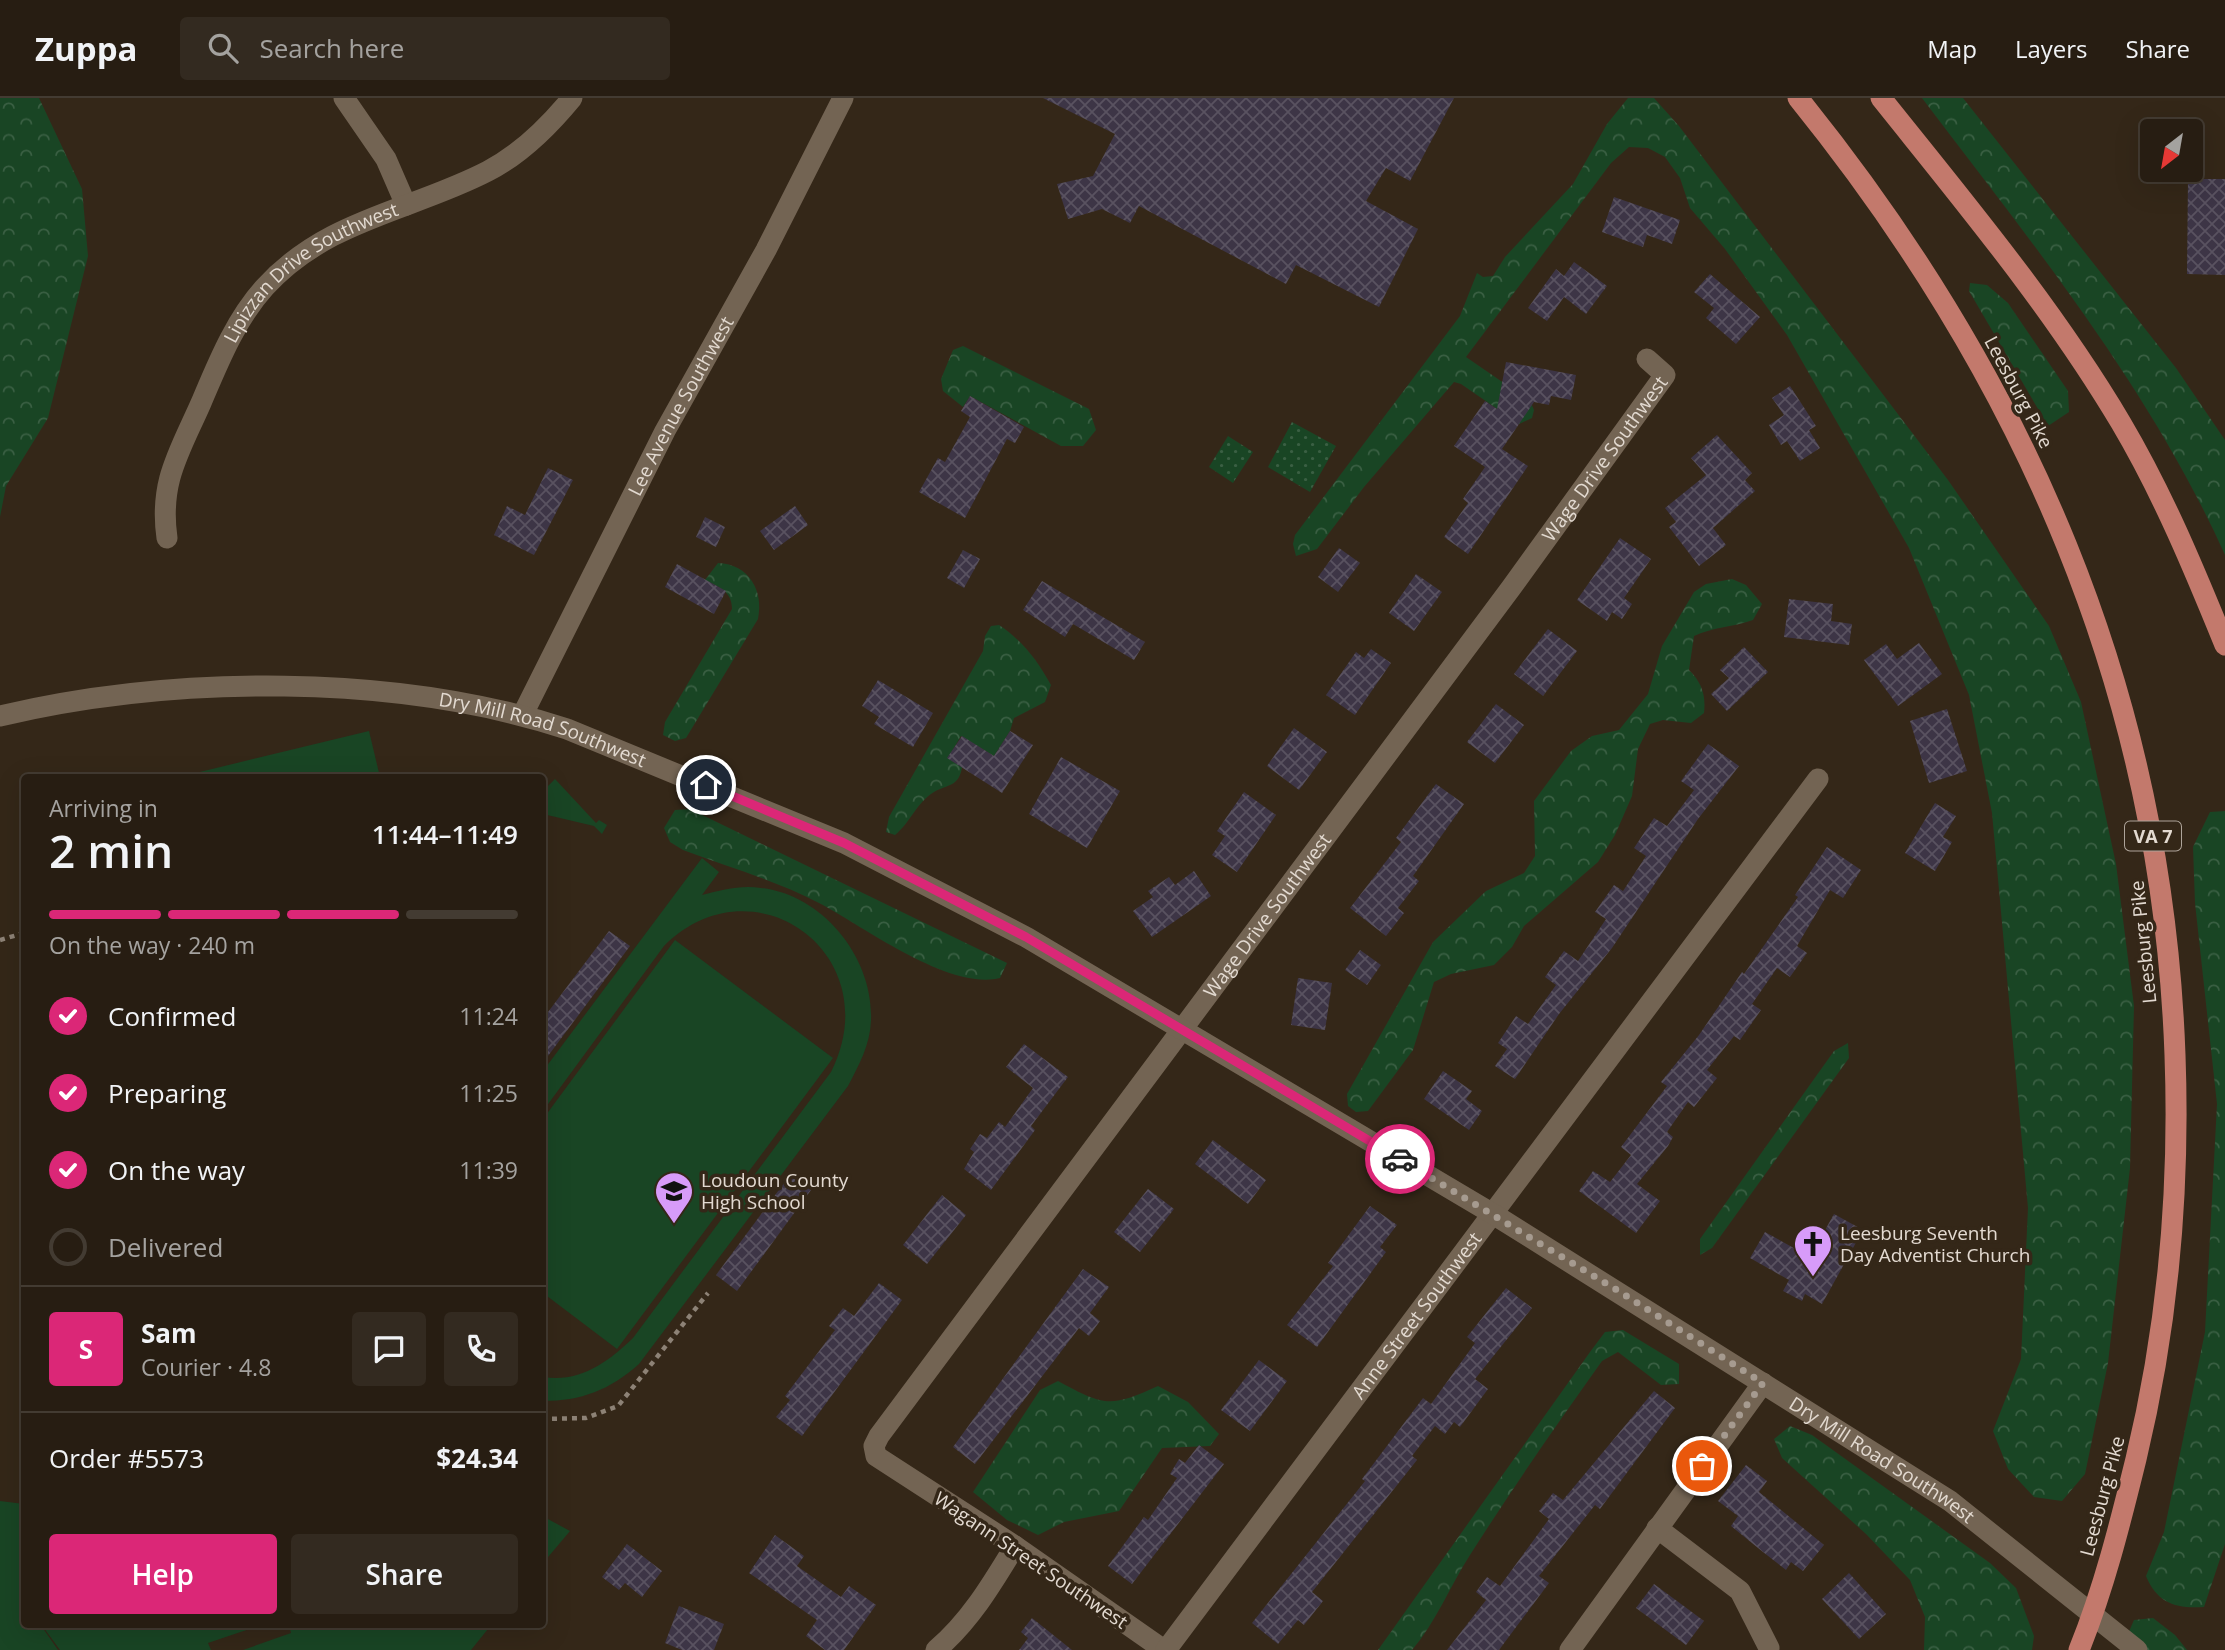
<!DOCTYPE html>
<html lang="en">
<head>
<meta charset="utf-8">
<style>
	body { margin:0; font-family:"Open Sans",sans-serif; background:#332a20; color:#f1f3f6; height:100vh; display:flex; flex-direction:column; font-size:26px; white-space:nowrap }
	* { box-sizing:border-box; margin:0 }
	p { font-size:23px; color:#a4a29f }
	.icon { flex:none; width:38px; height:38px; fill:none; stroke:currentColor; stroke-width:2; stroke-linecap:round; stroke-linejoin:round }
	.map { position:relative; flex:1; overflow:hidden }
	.panel { position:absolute; left:21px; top:676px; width:525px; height:854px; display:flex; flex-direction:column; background:#271d12; border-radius:7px; box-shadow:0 7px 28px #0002,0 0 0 2px #433b32 }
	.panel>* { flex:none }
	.needle { width:46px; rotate:211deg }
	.controls { position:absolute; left:2140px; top:21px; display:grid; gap:14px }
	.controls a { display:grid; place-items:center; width:63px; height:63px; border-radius:7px; background:#271d12; box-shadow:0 7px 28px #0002,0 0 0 2px #433b32; font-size:35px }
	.pin { position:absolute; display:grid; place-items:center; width:60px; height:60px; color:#fff; margin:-30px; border:4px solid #fff; border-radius:50%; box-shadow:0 2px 7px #0007 }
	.courier { position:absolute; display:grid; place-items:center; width:70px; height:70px; margin:-35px; border:5px solid #db2777; border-radius:50%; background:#fff; color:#222; box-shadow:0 2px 9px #0007 }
	.head em { font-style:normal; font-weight:600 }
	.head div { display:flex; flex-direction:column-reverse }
	.head { display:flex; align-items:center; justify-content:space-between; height:119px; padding:0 28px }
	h1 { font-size:46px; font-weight:600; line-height:52px }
	.bar { display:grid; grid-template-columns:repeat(4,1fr); gap:10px 7px; align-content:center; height:84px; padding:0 28px }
	.bar i { height:9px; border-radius:5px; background:#433b32 }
	.bar .current { background:#db2777 }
	.bar p { grid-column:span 4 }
	.line { display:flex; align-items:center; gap:18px; padding:0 28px; border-top:2px solid #433b32 }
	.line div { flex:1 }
	.round { display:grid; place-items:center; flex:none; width:74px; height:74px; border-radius:7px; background:#332a20 }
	ol { padding:0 28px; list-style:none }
	li { display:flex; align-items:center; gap:21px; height:77px }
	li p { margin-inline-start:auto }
	li .icon { padding:7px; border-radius:50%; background:#db2777; color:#fff; stroke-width:4 }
	li:last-child { color:#a4a29f }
	li i { width:38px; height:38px; border:4px solid #433b32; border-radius:50% }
	.primary-button { display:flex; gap:14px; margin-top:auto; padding:14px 28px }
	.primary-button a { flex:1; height:80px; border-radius:7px; background:#db2777; color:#fff; font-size:28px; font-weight:600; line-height:80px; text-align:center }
	.primary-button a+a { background:#332a20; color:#f1f3f6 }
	header { display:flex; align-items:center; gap:42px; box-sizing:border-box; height:98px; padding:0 35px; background:#271d12; border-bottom:2px solid #433b32 }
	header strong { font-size:33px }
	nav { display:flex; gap:38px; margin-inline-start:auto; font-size:24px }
	.search { width:490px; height:63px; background:#332a20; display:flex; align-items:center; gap:18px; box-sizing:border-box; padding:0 24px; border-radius:7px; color:#a4a29f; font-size:26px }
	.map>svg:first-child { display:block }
	.green { fill:#194524 }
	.forest { fill:url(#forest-crowns) }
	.park { fill:url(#park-dots) }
	.building { fill:url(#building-cross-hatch) }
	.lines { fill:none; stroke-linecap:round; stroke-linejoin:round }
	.path { stroke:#8d8276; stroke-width:4.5; stroke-dasharray:5 5; stroke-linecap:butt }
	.minor { stroke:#736453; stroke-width:21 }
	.tertiary { stroke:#736453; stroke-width:21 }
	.motorway { stroke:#c3796c; stroke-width:21 }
	.done { stroke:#a69b90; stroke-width:7; stroke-dasharray:0 12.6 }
	.route { stroke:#db2777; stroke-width:9 }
	.labels { text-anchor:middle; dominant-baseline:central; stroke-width:7; stroke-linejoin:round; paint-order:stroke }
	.shield { fill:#342718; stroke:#aea49a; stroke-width:2 }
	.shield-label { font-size:18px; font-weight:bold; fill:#e3dad1 }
	.street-label { font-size:19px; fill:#e3dad1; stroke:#342718 }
	.poi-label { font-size:19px; fill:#e3dad1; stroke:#342718; text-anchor:start }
</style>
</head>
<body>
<header>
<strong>Zuppa</strong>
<div class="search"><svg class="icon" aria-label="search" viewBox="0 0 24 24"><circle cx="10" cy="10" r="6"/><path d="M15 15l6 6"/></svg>Search here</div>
<nav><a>Map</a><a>Layers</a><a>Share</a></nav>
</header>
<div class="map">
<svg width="2225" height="1552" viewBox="0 0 2225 1552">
	<defs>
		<pattern id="forest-crowns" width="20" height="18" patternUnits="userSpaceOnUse" patternTransform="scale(1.75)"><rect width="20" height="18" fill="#194524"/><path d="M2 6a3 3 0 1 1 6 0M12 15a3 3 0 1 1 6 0" fill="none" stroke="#3a5f43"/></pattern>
		<pattern id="park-dots" width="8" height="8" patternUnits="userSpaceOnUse" patternTransform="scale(1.75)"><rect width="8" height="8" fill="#194524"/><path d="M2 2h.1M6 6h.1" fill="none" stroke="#3a5f43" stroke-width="1.8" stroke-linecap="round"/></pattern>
		<pattern id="building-cross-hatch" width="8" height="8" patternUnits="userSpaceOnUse" patternTransform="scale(1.75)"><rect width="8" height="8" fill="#3d3546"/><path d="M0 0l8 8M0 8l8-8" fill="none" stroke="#595260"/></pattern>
	</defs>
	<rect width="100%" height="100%" fill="#342718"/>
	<g class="green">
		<polygon points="369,633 380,679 179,679"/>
		<polygon points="555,681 596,725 599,722 607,727 602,736 594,728 543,716 543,693"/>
		<path d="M702 760 719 774 702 797C722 792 740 787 761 790 823 797 874 860 871 923 870 947 859 967 848 988L639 1266C610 1292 581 1303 543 1303V1279C580 1285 608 1264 633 1240L831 974C890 856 753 759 664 848L543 1013V973Z"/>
		<polygon points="675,842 833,960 617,1251 543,1195 543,1021"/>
		<polygon points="0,1403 24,1406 24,1526 40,1526 58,1552 0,1552"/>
		<polygon points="546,1420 570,1433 543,1465 543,1421"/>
		<polygon points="41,1526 264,1526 208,1545 211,1552 60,1552"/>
		<polygon points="289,1526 492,1526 471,1552 243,1552 291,1535"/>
	</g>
	<g class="forest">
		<polygon points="0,0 39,0 82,91 88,158 48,320 6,388 0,419"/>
		<polygon points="1628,0 1654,0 1679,28 1948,382 2049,528 2081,604 2116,766 2134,908 2130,1070 2108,1265 2085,1376 2062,1403 2034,1399 2008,1371 1993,1333 2021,1261 2028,1110 1992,715 1969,597 1909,450 1787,237 1725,151 1690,110 1680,80 1665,59 1648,50 1629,49 1611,65 1466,259 1530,303 1534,312 1532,320 1519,326 1461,286 1454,284 1364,389 1317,451 1296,458 1293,446 1295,437 1460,218 1477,175 1483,179 1493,178 1505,159 1573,86 1607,26"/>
		<path d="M1922 0H1963L2176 270 2225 342V457C2150 290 2032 145 1922 0Z"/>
		<polygon points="1970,185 1987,187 2008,205 2068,293 2069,314 2048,328 1969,193"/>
		<polygon points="963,248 1089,311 1096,332 1083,348 1061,348 970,298 963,309 943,293 941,281 953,252"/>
		<path d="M718 465C749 466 764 493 758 521L686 640 675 643 663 637 665 624 732 511C732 493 719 489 705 482Z"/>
		<path d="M1732 481 1746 487 1762 506 1753 522C1734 529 1713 529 1694 538L1689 572C1702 585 1706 597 1704 615L1691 625 1663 622 1650 626 1638 651 1632 698 1615 737 1598 764 1524 828 1512 849 1494 867 1451 876 1434 884 1413 952 1368 1013 1356 1014 1348 1008 1347 996 1433 844 1486 793 1524 775 1535 758 1534 703 1571 653 1592 638 1619 632 1648 596 1662 548 1694 494 1706 486Z"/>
		<path d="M999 527C1023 543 1037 562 1051 587L1045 604 1014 620 1010 633 994 658 961 638 948 660 962 669C959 689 948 686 934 694 917 704 910 725 895 737L886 734 889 719 983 553 985 538 991 528Z"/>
		<path d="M690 711 1007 865 1000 880C949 893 863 828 819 805 777 783 728 769 683 752L670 744 664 730 675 712Z"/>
		<path d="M2225 713V1446L2204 1509C2176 1511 2157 1505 2146 1478L2164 1434 2205 1234 2217 1006 2195 805 2193 749 2210 714Z"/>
		<polygon points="1848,945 1849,960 1712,1150 1700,1157 1700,1141 1834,953"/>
		<path d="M1623 1232 1679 1266V1286L1661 1287 1618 1254 1602 1263C1557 1326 1512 1391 1470 1457 1450 1488 1436 1524 1412 1552H1378L1590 1254 1605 1234Z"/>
		<path d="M1058 1283C1104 1308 1110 1310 1158 1288L1188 1304 1219 1336 1210 1348 1162 1350 1119 1413 1064 1424 1038 1437 1007 1422 973 1394 1040 1292Z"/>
		<polygon points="1790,1328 1812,1337 1990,1465 2016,1490 2034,1538 2032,1552 1924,1552 1925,1519 1910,1482 1866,1436 1782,1360 1774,1341"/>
		<polygon points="2153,1520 2175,1537 2187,1552 2121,1552 2134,1522"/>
	</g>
	<g class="park">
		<polygon points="1292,324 1336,348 1310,394 1268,369"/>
		<polygon points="1228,338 1253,354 1233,385 1209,369"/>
	</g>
	<g class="building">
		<polygon points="1043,0 1454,0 1410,83 1386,70 1366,103 1418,131 1379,209 1296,167 1286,186 1139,108 1130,125 1102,111 1068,121 1057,86 1093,78 1115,36"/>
		<polygon points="2188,81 2225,81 2225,177 2187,176"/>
		<polygon points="1614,99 1680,122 1672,146 1647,137 1643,149 1602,134"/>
		<polygon points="1574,164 1607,188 1586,216 1564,199 1547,223 1528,210 1556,171 1564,178"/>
		<polygon points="1710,176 1760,219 1736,246 1706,220 1714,210 1694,194"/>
		<polygon points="1506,264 1576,277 1571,302 1551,298 1549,307 1534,304 1502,351 1528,368 1468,456 1444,439 1468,405 1463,401 1485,369 1454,348 1485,303 1497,311"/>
		<polygon points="1790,288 1816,328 1809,332 1820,350 1800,363 1787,343 1781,347 1769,327 1784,317 1772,300"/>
		<polygon points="970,298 1024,329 1015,345 1007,341 965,420 919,394 938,360 945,364 970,319 961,313"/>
		<polygon points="1717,337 1752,375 1745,382 1755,393 1713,430 1726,447 1699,468 1669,429 1676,424 1665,410 1706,377 1691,360"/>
		<polygon points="548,370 573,382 534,457 494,437 507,408 525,417"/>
		<polygon points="795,408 808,427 774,452 760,433"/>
		<polygon points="705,419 725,429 716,449 696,439"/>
		<polygon points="1620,440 1651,461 1624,500 1632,506 1622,521 1612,514 1607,523 1577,502"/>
		<polygon points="1339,450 1360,465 1338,494 1318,479"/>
		<polygon points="963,452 980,461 964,490 947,480"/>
		<polygon points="677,466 726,493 714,516 665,489"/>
		<polygon points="1416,476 1442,494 1414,533 1389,515"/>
		<polygon points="1042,483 1145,544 1134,562 1073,526 1065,539 1023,512"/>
		<polygon points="1789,501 1833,506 1831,523 1852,526 1849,547 1784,539"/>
		<polygon points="1548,531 1577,553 1543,598 1514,576"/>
		<polygon points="1919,545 1942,576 1898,608 1864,562 1886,546 1897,561"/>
		<polygon points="1744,549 1768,574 1727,613 1711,596 1729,580 1720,572"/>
		<polygon points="1371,551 1391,565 1355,617 1326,597 1356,554 1364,560"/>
		<polygon points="878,582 933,615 913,649 874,626 879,619 862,608"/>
		<polygon points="1496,606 1524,627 1495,665 1467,644"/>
		<polygon points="1947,611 1967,673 1929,685 1910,623"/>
		<polygon points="1294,630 1327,654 1299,692 1267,668"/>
		<polygon points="1010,633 1033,647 1002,695 947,660 962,638 994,658"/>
		<polygon points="1708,646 1739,668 1698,721 1612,850 1559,916 1515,981 1495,968 1507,951 1498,945 1516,918 1528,926 1556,887 1545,879 1564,853 1578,863 1606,821 1595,814 1614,787 1623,793 1646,758 1634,750 1654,720 1667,728 1694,692 1681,683"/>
		<polygon points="1061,659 1120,693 1087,750 1029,716"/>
		<polygon points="1436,686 1464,706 1413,778 1419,783 1398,810 1404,815 1386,838 1350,810 1401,744 1396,740"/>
		<polygon points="1244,694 1276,717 1237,774 1212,757 1225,738 1217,733"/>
		<polygon points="1935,705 1956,718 1943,739 1952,744 1935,773 1905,755"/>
		<polygon points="1827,749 1861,772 1843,800 1830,792 1797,848 1807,855 1790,879 1777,870 1752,906 1761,912 1740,942 1734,938 1707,972 1717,980 1694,1009 1688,1004 1667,1034 1673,1039 1668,1048 1637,1086 1660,1103 1636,1135 1579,1093 1593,1073 1610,1084 1631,1057 1621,1049 1667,988 1661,984 1699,937 1742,874 1744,876 1798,799 1795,797"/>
		<polygon points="1194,773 1211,798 1152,839 1133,813 1153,799 1148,793 1169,779 1175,787"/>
		<polygon points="609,833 630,848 542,966 542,922"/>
		<polygon points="1360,852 1381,867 1367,887 1345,872"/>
		<polygon points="1298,880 1332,885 1325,932 1291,927"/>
		<polygon points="1024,946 1068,979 1031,1028 1035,1032 991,1092 964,1071 974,1054 970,1051 980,1036 987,1040 999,1024 1005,1029 1033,990 1006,969"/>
		<polygon points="1443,973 1472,993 1466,1001 1482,1013 1469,1032 1424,1001"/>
		<polygon points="1213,1042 1266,1082 1248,1106 1195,1066"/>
		<polygon points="790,1077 811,1092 737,1193 716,1177"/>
		<polygon points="1148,1091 1174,1111 1140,1154 1114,1134"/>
		<polygon points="942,1097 966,1117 927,1166 903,1147"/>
		<polygon points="1370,1108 1397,1127 1380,1149 1386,1154 1317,1249 1287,1227 1333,1168 1328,1165"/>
		<polygon points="1834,1116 1863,1132 1822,1206 1805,1196 1802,1203 1783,1193 1789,1182 1750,1160 1765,1134 1810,1159"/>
		<polygon points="1083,1171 1109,1189 1090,1215 1100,1223 1089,1238 1079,1230 975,1366 953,1349"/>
		<polygon points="879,1185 902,1202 802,1338 776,1319 790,1302 785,1298 835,1232 829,1228 843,1210 854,1218"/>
		<polygon points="1506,1190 1532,1210 1475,1281 1488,1291 1460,1329 1454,1324 1445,1336 1435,1328 1412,1358 1417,1362 1312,1494 1323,1503 1304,1527 1298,1522 1278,1546 1252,1525 1365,1383 1362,1381 1423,1300 1431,1306 1475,1245 1467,1239"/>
		<polygon points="1259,1262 1287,1283 1250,1333 1221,1312"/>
		<polygon points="1654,1293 1675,1310 1600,1411 1595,1407 1539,1478 1549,1485 1499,1552 1447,1552 1486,1502 1476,1494 1487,1479 1500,1488 1549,1421 1539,1413 1553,1395 1563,1402"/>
		<polygon points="1199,1347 1224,1366 1132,1486 1108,1468 1144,1419 1148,1422 1177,1380 1170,1376 1179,1361 1185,1365"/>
		<polygon points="1746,1367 1767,1383 1759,1394 1824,1447 1803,1473 1791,1464 1786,1472 1763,1454 1731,1428 1738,1418 1718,1403"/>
		<polygon points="775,1437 804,1458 797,1468 841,1499 849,1488 876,1507 844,1552 825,1552 806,1538 817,1522 749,1475"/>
		<polygon points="627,1446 662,1473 642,1499 625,1485 619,1492 602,1479"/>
		<polygon points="1849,1475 1886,1516 1859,1541 1822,1501"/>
		<polygon points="1654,1486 1704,1523 1686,1547 1636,1510"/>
		<polygon points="679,1508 724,1526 714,1552 682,1552 665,1545"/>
		<polygon points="1032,1520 1072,1552 1019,1552 1028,1540 1021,1534"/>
	</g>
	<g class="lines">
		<g class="path">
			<polyline points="0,842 24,835"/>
			<polyline points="542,1321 586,1320 618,1308 708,1195"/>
		</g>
		<g class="minor">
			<polyline points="344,0 386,61 406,107"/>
			<path id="s1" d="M167 440C159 384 179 355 201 305 218 265 235 222 265 189 327 121 411 113 488 73 521 56 549 28 572 0"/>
			<polyline points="1657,1430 1740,1493 1769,1550"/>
			<path d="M936 1552C970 1523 992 1486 1015 1448"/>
			<path id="s2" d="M1164 1552 1015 1448 876 1358 874 1348 879 1338 1511 490 1665 277 1647 261"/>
			<path id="s3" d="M1166 1552 1818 681"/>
			<polyline points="1570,1552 1763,1285"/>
		</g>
		<g class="tertiary">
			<path id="s4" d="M523 616 665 333 766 152 843 0"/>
			<path id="s5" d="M0 618C175 577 395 575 567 631L844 745 1026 839 1493 1116 1950 1403 2137 1552"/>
		</g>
		<g class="motorway">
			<path d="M1798 0C2025 281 2162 594 2175 957 2180 1094 2168 1228 2136 1361 2120 1426 2104 1490 2079 1552"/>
			<path d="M1881 0C1965 105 2052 209 2121 325 2163 396 2194 471 2225 547"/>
		</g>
	</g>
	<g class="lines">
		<polyline class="done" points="1400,1061 1617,1192 1763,1285 1702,1368"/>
		<polyline class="route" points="706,687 844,745 1026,839 1400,1061"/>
	</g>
	<defs>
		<symbol id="school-pin" viewBox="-11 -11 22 30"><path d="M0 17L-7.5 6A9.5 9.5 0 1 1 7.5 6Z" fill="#d79bf9" stroke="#342718"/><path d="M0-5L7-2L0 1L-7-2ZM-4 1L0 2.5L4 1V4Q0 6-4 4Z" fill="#111"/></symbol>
		<symbol id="church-pin" viewBox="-11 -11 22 30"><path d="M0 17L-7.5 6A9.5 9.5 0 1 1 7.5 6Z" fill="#d79bf9" stroke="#342718"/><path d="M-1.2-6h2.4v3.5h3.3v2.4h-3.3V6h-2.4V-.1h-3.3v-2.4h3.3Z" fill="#111"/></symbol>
	</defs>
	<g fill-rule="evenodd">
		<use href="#school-pin" x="652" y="1071" width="44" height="60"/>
		<use href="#church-pin" x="1791" y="1124" width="44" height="60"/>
	</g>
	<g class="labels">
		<rect class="shield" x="2125" y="723.5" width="56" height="29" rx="5"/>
		<g class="shield-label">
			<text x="2153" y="738">VA 7</text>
		</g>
		<g class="street-label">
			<text stroke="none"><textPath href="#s1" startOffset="320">Lipizzan Drive Southwest</textPath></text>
			<text transform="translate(2019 294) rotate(62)">Leesburg Pike</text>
			<text stroke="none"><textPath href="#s4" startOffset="346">Lee Avenue Southwest</textPath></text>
			<text stroke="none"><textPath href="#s2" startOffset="1586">Wage Drive Southwest</textPath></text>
			<text stroke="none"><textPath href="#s5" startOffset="550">Dry Mill Road Southwest</textPath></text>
			<text stroke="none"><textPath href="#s2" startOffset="1018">Wage Drive Southwest</textPath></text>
			<text transform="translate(2143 844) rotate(-96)">Leesburg Pike</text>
			<text stroke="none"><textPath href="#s3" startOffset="418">Anne Street Southwest</textPath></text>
			<text stroke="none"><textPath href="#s5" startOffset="2081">Dry Mill Road Southwest</textPath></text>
			<text transform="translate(2102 1398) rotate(-75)">Leesburg Pike</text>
			<text transform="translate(1031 1462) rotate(34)">Wagann Street Southwest</text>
		</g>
		<g class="poi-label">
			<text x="701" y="1082">Loudoun County<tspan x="701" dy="22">High School</tspan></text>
			<text x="1840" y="1135">Leesburg Seventh<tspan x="1840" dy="22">Day Adventist Church</tspan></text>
		</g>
	</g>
</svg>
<div class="controls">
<a><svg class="needle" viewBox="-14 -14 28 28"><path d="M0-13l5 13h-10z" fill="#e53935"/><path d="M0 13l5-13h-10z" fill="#a4a29f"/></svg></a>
</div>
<div class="pin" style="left:1702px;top:1368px;background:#ea580c"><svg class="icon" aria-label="bag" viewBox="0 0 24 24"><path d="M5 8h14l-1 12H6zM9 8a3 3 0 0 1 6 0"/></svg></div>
<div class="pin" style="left:706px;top:687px;background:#1f2937"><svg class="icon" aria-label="home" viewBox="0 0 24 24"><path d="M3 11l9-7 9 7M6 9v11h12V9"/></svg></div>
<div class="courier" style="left:1400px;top:1061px"><svg class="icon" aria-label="car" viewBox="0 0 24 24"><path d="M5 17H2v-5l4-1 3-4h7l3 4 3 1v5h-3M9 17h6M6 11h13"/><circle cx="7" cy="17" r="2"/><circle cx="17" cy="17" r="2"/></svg></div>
<section class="panel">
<div class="head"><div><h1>2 min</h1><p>Arriving in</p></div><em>11:44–11:49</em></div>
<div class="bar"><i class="current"></i><i class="current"></i><i class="current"></i><i></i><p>On the way · 240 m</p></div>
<ol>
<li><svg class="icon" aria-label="check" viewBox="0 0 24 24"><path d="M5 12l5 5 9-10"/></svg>Confirmed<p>11:24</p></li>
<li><svg class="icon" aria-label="check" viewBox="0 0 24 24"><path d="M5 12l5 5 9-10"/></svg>Preparing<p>11:25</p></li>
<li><svg class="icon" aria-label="check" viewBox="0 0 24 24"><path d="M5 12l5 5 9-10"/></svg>On the way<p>11:39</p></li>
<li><i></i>Delivered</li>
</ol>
<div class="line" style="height:126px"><b class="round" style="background:#db2777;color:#fff">S</b><div><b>Sam</b><p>Courier · 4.8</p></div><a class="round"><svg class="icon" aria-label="chat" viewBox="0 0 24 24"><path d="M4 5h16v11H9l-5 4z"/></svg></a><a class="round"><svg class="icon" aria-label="phone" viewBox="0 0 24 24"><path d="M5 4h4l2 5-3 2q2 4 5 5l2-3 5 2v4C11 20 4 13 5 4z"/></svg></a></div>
<div class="line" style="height:91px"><div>Order #5573</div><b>$24.34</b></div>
<div class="primary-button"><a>Help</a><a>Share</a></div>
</section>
</div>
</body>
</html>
